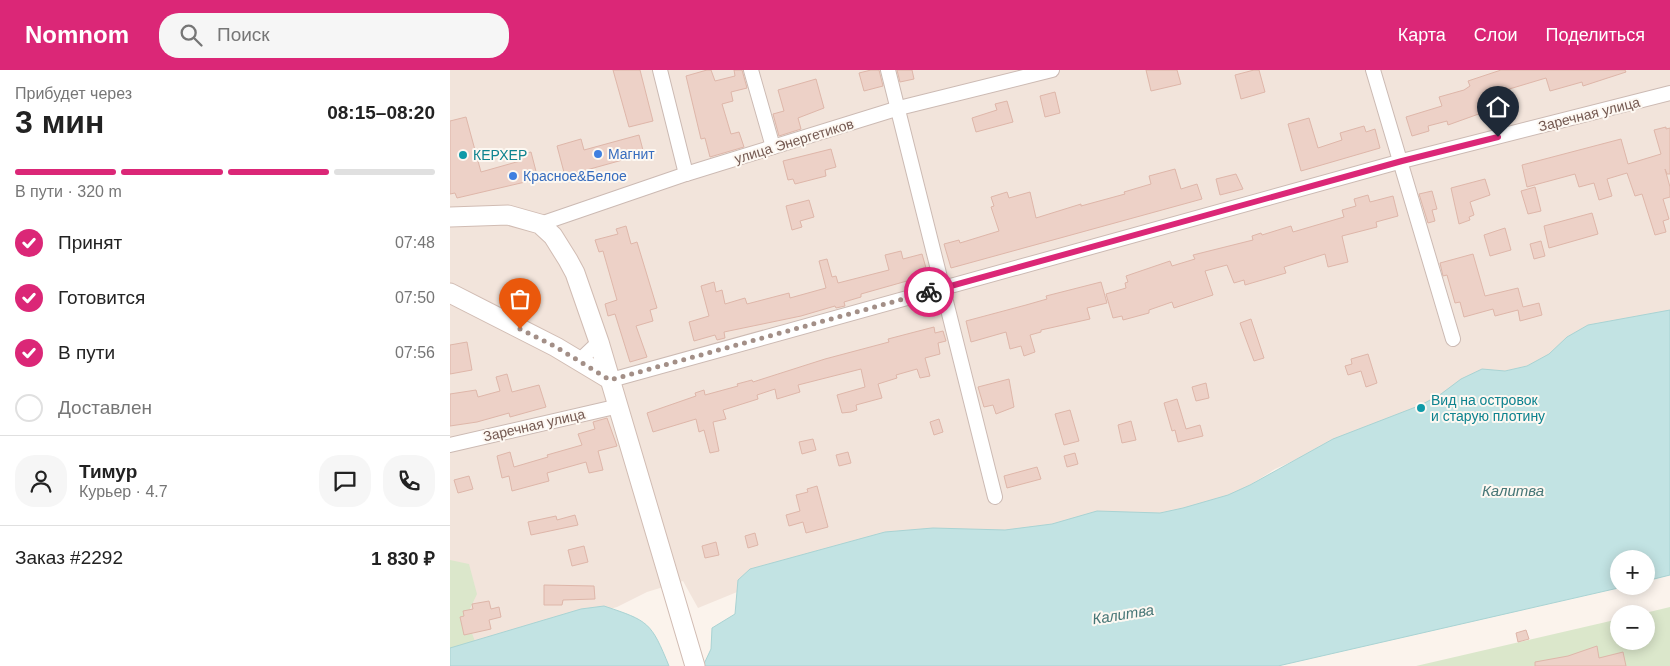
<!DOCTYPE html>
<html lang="ru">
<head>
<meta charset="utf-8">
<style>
	body { margin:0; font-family:Helvetica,sans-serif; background:#f6f6f6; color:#222; height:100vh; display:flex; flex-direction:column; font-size:19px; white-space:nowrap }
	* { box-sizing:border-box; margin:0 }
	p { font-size:16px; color:#767676 }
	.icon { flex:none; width:28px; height:28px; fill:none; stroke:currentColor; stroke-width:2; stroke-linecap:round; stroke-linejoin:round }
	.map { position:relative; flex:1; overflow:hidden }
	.drawer { display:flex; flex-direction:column; background:#fff; width:450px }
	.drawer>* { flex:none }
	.buttons { position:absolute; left:1160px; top:480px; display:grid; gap:10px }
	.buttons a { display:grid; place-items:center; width:45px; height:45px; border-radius:50%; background:#fff; box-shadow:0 2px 12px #0003; font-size:25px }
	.pin { position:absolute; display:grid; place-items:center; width:42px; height:42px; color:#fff; margin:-51px -21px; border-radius:50% 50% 50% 0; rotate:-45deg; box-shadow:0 0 5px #0007 }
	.pin .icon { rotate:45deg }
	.courier { position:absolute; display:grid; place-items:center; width:50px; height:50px; margin:-25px; border:4px solid #db2777; border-radius:50%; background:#fff; color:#222; box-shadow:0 1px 6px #0007 }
	.headline em { font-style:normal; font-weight:700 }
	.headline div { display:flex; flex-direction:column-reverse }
	.headline { display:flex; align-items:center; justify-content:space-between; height:85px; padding:0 15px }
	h1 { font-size:32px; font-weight:700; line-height:38px }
	.bar { display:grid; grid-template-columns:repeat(4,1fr); gap:8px 5px; align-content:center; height:60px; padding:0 15px }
	.bar i { height:6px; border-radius:4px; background:#e0e0e0 }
	.bar .current { background:#db2777 }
	.bar p { grid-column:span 4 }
	.line { display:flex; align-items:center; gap:12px; padding:0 15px; border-top:1px solid #e0e0e0 }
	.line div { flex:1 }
	.round { display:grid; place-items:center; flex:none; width:52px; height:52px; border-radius:20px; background:#f6f6f6 }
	ol { padding:0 15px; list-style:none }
	li { display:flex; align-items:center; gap:15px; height:55px }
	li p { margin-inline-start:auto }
	li .icon { padding:5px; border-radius:50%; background:#db2777; color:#fff; stroke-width:4 }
	li:last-child { color:#767676 }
	li i { width:28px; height:28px; border:2px solid #e0e0e0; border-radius:50% }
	header { display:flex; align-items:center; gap:30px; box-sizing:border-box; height:70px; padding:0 25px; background:#db2777; color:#fff }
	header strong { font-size:24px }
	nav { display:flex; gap:28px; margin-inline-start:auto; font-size:18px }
	.search { width:350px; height:45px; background:#f6f6f6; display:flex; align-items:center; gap:12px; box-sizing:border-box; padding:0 18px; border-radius:20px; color:#767676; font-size:19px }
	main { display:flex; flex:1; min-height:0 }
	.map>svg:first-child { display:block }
	.residential { fill:#f2e4db }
	.green { fill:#dbe7cb }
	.water { fill:#c2e3e3; stroke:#a9d3d3 }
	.building { fill:#edd1c7; stroke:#deb6a9 }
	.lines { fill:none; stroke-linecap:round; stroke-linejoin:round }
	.street-casing { stroke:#ccbab3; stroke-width:16 }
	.secondary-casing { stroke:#d1bcb3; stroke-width:21 }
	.street { stroke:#fff; stroke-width:14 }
	.secondary { stroke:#fff; stroke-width:19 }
	.done { stroke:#a38f87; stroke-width:5; stroke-dasharray:0 9 }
	.route { stroke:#db2777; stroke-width:6 }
	.shop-dot { fill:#3f7fe0; stroke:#fdf8f2; stroke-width:2 }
	.culture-dot { fill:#0f9aa8; stroke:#fdf8f2; stroke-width:2 }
	.labels { text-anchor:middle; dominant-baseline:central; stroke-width:4; stroke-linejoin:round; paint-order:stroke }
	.street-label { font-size:14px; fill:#745951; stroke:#fdf8f2 }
	.shop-label { font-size:14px; fill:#366cbe; stroke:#fdf8f2; text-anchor:start }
	.culture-label { font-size:14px; fill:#0d838f; stroke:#fdf8f2; text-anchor:start }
	.water-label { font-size:15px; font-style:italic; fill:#467676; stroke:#fdf8f2 }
</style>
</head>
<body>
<header>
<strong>Nomnom</strong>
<div class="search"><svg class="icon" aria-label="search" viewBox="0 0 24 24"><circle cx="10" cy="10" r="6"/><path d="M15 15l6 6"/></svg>Поиск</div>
<nav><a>Карта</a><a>Слои</a><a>Поделиться</a></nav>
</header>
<main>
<section class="drawer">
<div class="headline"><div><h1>3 мин</h1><p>Прибудет через</p></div><em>08:15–08:20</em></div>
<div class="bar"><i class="current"></i><i class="current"></i><i class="current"></i><i></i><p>В пути · 320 m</p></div>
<ol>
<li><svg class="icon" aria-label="check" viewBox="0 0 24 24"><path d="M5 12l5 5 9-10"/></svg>Принят<p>07:48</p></li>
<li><svg class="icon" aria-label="check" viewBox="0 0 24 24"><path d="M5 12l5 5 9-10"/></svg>Готовится<p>07:50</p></li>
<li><svg class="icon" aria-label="check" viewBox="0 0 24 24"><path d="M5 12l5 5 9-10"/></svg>В пути<p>07:56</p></li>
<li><i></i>Доставлен</li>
</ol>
<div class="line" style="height:90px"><a class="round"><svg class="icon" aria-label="person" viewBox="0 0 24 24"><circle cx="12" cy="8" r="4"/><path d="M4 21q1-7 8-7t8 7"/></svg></a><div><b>Тимур</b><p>Курьер · 4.7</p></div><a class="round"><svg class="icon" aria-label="chat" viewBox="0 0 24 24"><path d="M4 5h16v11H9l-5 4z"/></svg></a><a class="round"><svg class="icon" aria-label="phone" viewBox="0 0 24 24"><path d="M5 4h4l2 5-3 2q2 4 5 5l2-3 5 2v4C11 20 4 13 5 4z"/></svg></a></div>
<div class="line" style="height:65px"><div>Заказ #2292</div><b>1 830 ₽</b></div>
</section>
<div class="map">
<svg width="1220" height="596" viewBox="0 0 1220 596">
	<rect width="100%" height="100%" fill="#fbf3ec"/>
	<polygon class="residential" points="0,0 1220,0 1220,243 1007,327 903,364 825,399 778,429 750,440 365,490 248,538 233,511 197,522 167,537 106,554 0,591"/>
	<g class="green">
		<polygon points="0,490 19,494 27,524 16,547 30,585 0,590"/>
		<polygon points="1220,537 1220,596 966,596 1169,549 1169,571 1196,571 1196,544 1191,544"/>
	</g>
	<g class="water">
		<polygon points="1220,240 1220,505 1196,511 1196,489 1169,489 1169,516 1177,516 828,596 253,596 261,579 262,558 285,544 288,510 300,499 435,462 483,458 555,460 602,454 647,441 710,443 733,438 778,425 800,415 883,369 971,335 991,324 1011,309 1032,299 1055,301 1077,296 1099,284 1117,267 1138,255"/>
		<path d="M154 536C199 551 201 552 219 596H0V578L131 539Z"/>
	</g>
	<g class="building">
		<polygon points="163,0 190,0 203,51 179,57"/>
		<polygon points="257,0 261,0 265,11 285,6 284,0 292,0 297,18 281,22 283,31 272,34 281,64 289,62 294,77 260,87 255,68 251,69 236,6"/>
		<polygon points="421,0 429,0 433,16 414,21 409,3"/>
		<polygon points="447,0 462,0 464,9 450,12"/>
		<polygon points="696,0 727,0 731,14 701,21"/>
		<polygon points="804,0 809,0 815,22 791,29 785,5"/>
		<polygon points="1051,0 1175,0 1176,2 1133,16 1132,12 1100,21 1096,8 1046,23 1051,36 998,55 997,51 978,56 979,61 962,66 956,47 992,36 989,27 1014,20 1020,16 1018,11"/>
		<polygon points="366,9 374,38 348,48 351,59 329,66 323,44 334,41 328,20"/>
		<polygon points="605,22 610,43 595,47 590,26"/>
		<polygon points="557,31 563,52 526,62 522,48 547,40 545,34"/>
		<polygon points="16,47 31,102 70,91 68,85 81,82 88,109 7,128 5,123 0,124 0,51"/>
		<polygon points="859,48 868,78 892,70 890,63 914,56 916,62 925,59 930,78 851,101 838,54"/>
		<polygon points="1216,57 1216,59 1220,58 1220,104 1217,104 1215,99 1220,117 1220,127 1213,129 1219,149 1213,151 1216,162 1205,165 1192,124 1185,126 1177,103 1157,109 1162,126 1149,130 1144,113 1129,117 1125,104 1077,117 1072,95 1171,69 1178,94 1211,84 1204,60"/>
		<polygon points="189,65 194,84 115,106 107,76 131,69 134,80"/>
		<polygon points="381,79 386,97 375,100 376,106 345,114 343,109 338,110 333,91"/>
		<polygon points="725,99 731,119 747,114 752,129 501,198 494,174 509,170 510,173 549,161 541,137 544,136 541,127 557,122 559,128 580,122 586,148 631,134 631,136 675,124 674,122 701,114 699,106"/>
		<polygon points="786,104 793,119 770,125 766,109"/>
		<polygon points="1035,109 1040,125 1020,132 1024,145 1019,147 1020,150 1009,154 1001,118"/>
		<polygon points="1085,117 1091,141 1078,144 1071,121"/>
		<polygon points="982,121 987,139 982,140 985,151 978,153 969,124"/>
		<polygon points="918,125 920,132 943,126 948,146 926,152 927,157 892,166 898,192 878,197 875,184 834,197 836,203 795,215 794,210 784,213 777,195 755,201 763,225 724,238 722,232 699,240 699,243 673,250 672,246 663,248 656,224 676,218 675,213 678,212 676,206 720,191 722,196 745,189 743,185 803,170 802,166 811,163 812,165 841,156 843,162 894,147 892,140 906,136 904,129"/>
		<polygon points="359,130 364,147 350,151 352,157 342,160 336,136"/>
		<polygon points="1142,143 1148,164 1099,178 1094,156"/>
		<polygon points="176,156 181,174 187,172 207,238 200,240 203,251 186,256 197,287 180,292 165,244 158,246 155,234 167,230 153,181 149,182 145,170 168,164 166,159"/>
		<polygon points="1055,158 1061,180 1040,186 1034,165"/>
		<polygon points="1091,171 1095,186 1084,189 1080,174"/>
		<polygon points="451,181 453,189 472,184 478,205 411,224 411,227 394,232 395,236 386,238 385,236 351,246 274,262 275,268 267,270 265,265 244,271 239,252 259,246 251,216 264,212 266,222 272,220 275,234 295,228 297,234 339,223 340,228 376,218 369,191 377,189 382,207 386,206 388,213 439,200 435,185"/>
		<polygon points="1023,184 1035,226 1068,218 1073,237 1089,233 1092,245 1070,251 1068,240 1045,246 1043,239 1014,247 1010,232 1005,233 997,205 993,206 990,193"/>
		<polygon points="651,212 657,233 637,238 640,249 591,260 591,262 580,265 585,282 574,286 571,276 560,279 556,262 521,272 516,251 576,235 597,229 596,226"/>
		<polygon points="801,249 814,288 804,291 790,253"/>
		<polygon points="484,257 485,263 493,261 496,271 488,273 490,284 475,288 480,306 470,308 467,299 446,305 447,308 428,314 432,328 406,335 407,340 401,342 392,343 387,325 415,317 411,299 348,315 350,322 327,329 325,319 307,325 308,329 273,340 276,349 263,352 269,381 260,383 254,360 249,362 246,349 203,362 197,343 246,326 245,323 254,320 255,325 288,316 287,314 302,310 303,312 375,289 439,272 438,269"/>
		<polygon points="17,272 22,300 0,304 0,275"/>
		<polygon points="918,284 927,313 916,317 911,301 898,305 895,296 902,294 901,289"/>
		<polygon points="57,304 62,322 89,315 96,337 60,347 59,343 27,352 0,356 0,324 26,320 28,327 50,321 46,307"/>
		<polygon points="559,309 564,337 546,344 543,335 534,337 528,317"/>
		<polygon points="756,313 759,328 746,331 742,317"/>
		<polygon points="727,329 736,359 750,355 753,366 728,372 725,360 722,361 714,333"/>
		<polygon points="620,340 629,371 614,375 605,344"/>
		<polygon points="157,348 167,376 148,381 153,400 139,403 136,392 97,403 99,411 62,421 59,406 52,408 47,386 60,382 64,397 98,387 97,385 132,375 128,364 145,359 143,352"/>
		<polygon points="489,349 493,362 484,365 480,352"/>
		<polygon points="681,351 686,370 672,373 668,355"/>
		<polygon points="363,369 366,380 352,384 349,372"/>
		<polygon points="398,382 401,393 389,396 386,385"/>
		<polygon points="625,383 628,394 617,397 614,386"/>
		<polygon points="587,397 591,409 557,418 554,406"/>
		<polygon points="19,406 23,419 8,423 4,410"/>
		<polygon points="367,416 378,457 356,463 353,452 339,456 336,445 350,441 346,425 358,422 357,419"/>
		<polygon points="125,445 128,455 81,465 78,452 106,446 107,450"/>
		<polygon points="305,463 308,475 298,478 295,466"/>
		<polygon points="266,472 269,485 255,488 252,476"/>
		<polygon points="134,476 138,492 122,496 118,480"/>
		<polygon points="94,515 144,516 145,529 113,530 112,535 94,535"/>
		<polygon points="39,531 41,539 49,537 51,547 39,550 41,559 14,565 10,547 14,546 13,541 23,539 22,534"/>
		<polygon points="1076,560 1079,569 1068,572 1066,563"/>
		<polygon points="1147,576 1149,588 1173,582 1176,596 1085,596 1085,592 1118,586"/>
	</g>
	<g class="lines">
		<defs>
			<g id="street">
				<polyline points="210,0 236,104"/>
				<polyline points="301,0 323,77"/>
				<polyline points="438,0 545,427"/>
				<polyline points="923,0 1003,269"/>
				<polyline points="90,154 236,104 449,38 602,0"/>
				<polyline points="129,291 149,272"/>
				<polyline points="161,310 952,91 1220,23"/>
				<polyline points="0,375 169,336"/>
			</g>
			<g id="secondary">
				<polyline points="0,147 58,145 90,154 103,166 118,190 125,203 149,272 245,596"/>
				<polyline points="0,223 106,277 161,310"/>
			</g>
		</defs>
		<use href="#street" class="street-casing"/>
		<use href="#secondary" class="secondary-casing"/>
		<use href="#street" class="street"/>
		<use href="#secondary" class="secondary"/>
	</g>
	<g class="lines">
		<polyline class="done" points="70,259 106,277 160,310 479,222"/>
		<polyline class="route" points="479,222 952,91 1048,67"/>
	</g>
	<g class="shop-dot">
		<circle cx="148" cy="84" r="5"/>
		<circle cx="63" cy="106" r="5"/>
	</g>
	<g class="culture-dot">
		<circle cx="13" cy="85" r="5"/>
		<circle cx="971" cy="338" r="5"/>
	</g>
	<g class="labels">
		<g class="street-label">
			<text transform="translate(1139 44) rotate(-14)">Заречная улица</text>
			<text transform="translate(344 71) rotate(-17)">улица Энергетиков</text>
			<text transform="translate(84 355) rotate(-13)">Заречная улица</text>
		</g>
		<g class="shop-label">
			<text x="158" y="84">Магнит</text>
			<text x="73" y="106">Красное&amp;Белое</text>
		</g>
		<g class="culture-label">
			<text x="23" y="85">КЕРХЕР</text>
			<text x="981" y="330">Вид на островок<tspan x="981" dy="16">и старую плотину</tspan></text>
		</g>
		<g class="water-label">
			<text x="1063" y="420">Калитва</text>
			<text transform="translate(673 544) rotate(-9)">Калитва</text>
		</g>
	</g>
</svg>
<div class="buttons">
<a>+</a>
<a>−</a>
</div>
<div class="pin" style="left:70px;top:259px;background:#ea580c"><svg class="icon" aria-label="bag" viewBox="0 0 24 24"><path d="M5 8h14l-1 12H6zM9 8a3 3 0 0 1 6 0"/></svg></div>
<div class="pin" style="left:1048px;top:67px;background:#1f2937"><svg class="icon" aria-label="home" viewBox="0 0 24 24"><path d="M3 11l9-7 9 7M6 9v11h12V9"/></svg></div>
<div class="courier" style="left:479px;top:222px"><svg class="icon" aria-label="bike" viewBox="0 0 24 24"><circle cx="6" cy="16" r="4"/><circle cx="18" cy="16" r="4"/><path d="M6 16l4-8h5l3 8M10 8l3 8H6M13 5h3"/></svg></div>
</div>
</main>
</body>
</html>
